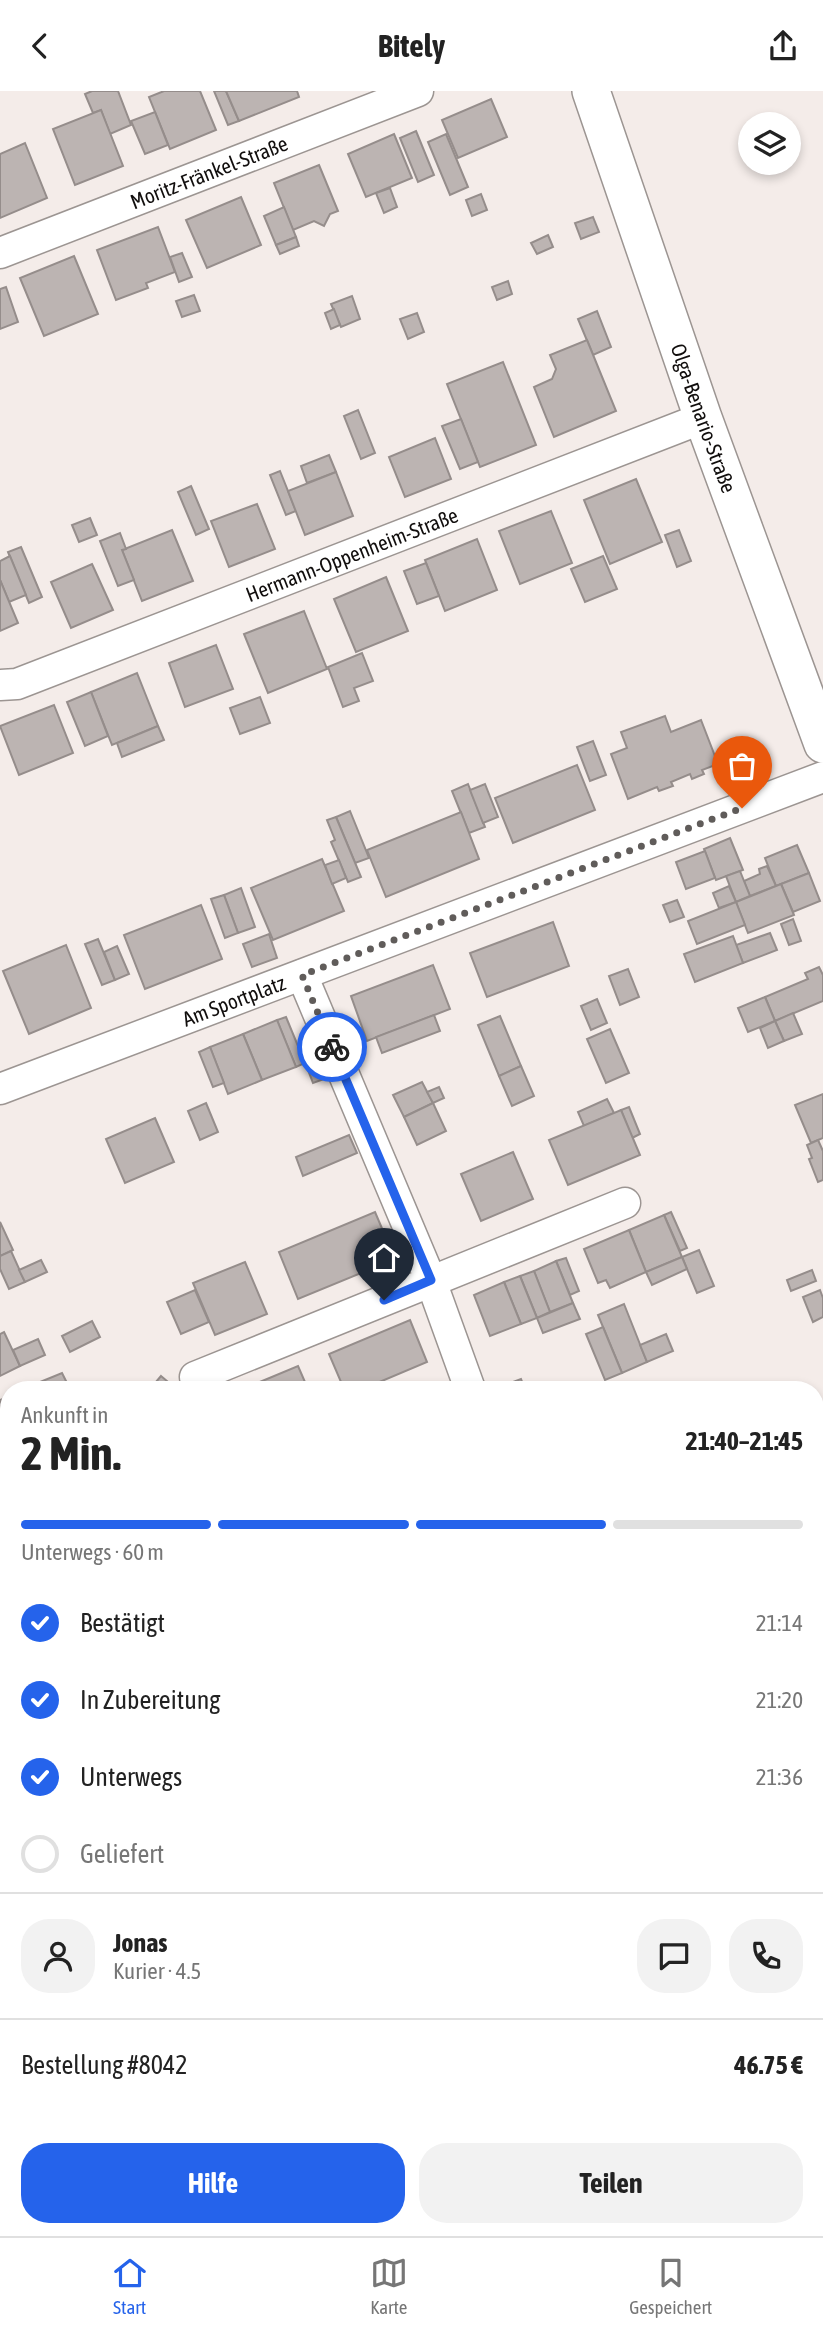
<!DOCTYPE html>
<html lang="de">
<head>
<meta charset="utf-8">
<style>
	body { margin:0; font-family:"Asap Condensed",sans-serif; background:#f2f2f2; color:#222; height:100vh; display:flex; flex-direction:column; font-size:26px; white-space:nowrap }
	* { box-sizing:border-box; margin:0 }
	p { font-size:23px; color:#767676 }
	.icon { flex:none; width:38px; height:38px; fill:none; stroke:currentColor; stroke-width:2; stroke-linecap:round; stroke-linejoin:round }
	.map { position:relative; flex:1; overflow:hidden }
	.side { position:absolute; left:0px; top:1290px; width:824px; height:856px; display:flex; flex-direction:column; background:#fff; border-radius:28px 28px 0 0; box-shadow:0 4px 10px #0003 }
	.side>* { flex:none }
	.buttons { position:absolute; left:738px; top:21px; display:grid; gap:14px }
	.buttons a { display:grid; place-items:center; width:63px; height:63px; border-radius:50%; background:#fff; box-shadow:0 4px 10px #0003; font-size:35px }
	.pin { position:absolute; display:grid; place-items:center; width:60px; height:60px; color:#fff; margin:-72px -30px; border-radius:50% 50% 50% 0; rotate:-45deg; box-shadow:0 0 7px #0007 }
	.pin .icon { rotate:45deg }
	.courier { position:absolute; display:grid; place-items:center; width:70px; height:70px; margin:-35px; border:5px solid #2563eb; border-radius:50%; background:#fff; color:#222; box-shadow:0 2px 9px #0007 }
	.head em { font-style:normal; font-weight:700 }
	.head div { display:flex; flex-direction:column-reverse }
	.head { display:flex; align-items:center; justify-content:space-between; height:119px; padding:0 21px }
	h1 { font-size:46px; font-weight:700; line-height:52px }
	.bar { display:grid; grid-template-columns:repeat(4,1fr); gap:10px 7px; align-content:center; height:84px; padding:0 21px }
	.bar i { height:9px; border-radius:5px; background:#e0e0e0 }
	.bar .active { background:#2563eb }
	.bar p { grid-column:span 4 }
	.line { display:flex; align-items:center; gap:18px; padding:0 21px; border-top:2px solid #e0e0e0 }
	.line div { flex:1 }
	.round { display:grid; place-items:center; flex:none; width:74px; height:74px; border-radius:28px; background:#f2f2f2 }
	ol { padding:0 21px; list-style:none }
	li { display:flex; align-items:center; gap:21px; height:77px }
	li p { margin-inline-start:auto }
	li .icon { padding:7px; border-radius:50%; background:#2563eb; color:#fff; stroke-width:4 }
	li:last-child { color:#767676 }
	li i { width:38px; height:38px; border:4px solid #e0e0e0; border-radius:50% }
	.cta { display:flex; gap:14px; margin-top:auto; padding:14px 21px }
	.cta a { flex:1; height:80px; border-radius:28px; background:#2563eb; color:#fff; font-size:28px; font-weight:700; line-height:80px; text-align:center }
	.cta a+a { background:#f2f2f2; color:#222 }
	header { display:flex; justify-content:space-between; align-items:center; height:91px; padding:0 21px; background:#fff; font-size:32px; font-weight:700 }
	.dock { display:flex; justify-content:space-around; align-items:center; height:98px; border-top:2px solid #e0e0e0; background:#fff; font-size:19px; color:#767676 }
	.dock a { display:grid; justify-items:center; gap:4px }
	.dock .active { color:#2563eb }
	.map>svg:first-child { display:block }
	.building { fill:#bcb4b2; stroke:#958d8b; stroke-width:2 }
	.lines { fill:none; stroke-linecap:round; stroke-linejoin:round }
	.minor-casing { stroke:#9c9592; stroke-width:33 }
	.tertiary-casing { stroke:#9c9592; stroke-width:40 }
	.minor { stroke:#fff; stroke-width:30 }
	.tertiary { stroke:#fff; stroke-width:37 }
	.done { stroke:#605c5a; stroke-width:7; stroke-dasharray:0 12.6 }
	.route { stroke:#2563eb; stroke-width:9 }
	.labels { text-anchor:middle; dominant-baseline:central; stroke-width:6; stroke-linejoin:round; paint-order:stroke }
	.street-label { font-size:21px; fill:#110e0d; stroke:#fefbf9 }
</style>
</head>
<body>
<header><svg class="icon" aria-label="back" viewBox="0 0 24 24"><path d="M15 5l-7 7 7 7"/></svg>Bitely<svg class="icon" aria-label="share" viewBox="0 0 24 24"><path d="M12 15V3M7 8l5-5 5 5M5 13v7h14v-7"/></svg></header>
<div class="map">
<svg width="823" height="2145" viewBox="0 0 823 2145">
	<rect width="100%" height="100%" fill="#f4ece9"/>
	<g class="building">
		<polygon points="92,0 118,0 131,34 110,43 101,19 93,22 85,3"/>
		<polygon points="164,0 200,0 216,39 170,58 149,6"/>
		<polygon points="214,0 226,0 239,30 228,34"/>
		<polygon points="226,0 297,0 299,6 239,30"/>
		<polygon points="491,8 507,46 458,67 442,29"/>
		<polygon points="101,19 123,75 75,94 53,38"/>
		<polygon points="155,21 168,54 145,63 131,30"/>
		<polygon points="416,40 434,84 418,91 400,47"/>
		<polygon points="394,43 412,87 366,106 348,63"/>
		<polygon points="446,43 468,96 450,104 428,51"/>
		<polygon points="25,52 47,107 0,127 0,63"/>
		<polygon points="319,74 338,120 330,123 324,135 314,130 293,139 274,92"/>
		<polygon points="390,97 397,116 384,122 376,102"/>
		<polygon points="481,103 487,119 472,125 466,109"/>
		<polygon points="241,106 261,154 207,177 186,129"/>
		<polygon points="284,116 296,146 276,154 264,125"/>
		<polygon points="593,126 599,141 581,148 575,132"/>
		<polygon points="158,136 175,181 146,192 148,197 116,209 97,159"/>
		<polygon points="548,144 553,156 537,163 531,152"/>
		<polygon points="296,146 299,155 280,163 276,154"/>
		<polygon points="182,162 192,186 179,191 170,166"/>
		<polygon points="74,165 98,223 44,245 20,187"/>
		<polygon points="508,190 512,203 497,209 492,196"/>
		<polygon points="6,196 18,231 0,238 0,198"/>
		<polygon points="194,204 200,220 182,226 176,210"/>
		<polygon points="352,205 360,228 341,236 331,213"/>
		<polygon points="334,218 340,234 331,238 325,222"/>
		<polygon points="597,220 611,256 593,264 578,228"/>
		<polygon points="417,222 424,241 408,248 400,228"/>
		<polygon points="587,249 616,320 554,346 534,296 552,288 556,278 550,264"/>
		<polygon points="503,271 536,354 480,376 447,293"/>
		<polygon points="358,319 375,362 361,368 344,325"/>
		<polygon points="461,328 478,371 460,378 442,335"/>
		<polygon points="435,347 451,388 405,406 389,366"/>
		<polygon points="329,364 336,381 307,392 301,375"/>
		<polygon points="280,380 296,420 286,424 270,384"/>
		<polygon points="336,381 353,425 305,444 288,400"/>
		<polygon points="636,388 662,451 610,473 584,409"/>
		<polygon points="191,395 209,438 196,444 178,401"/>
		<polygon points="257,413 275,458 229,476 211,430"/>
		<polygon points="551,420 572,472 520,493 499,440"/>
		<polygon points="90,427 97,444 79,451 72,434"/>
		<polygon points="172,439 193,490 142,510 122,459"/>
		<polygon points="679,439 691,470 677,476 665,444"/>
		<polygon points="120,442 126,458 122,459 134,489 118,495 100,450"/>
		<polygon points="477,448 497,499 445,520 425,469"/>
		<polygon points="21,456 42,506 29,512 8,461"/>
		<polygon points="10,465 26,504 9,511 0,489 0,470"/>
		<polygon points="603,465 617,498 585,511 571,478"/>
		<polygon points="426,472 439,505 417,513 404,480"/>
		<polygon points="92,473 113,519 71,537 51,491"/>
		<polygon points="386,486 408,540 356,561 334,508"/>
		<polygon points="0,489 18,532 0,540"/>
		<polygon points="304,520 327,578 268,602 244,543"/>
		<polygon points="216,554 233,598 185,616 169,572"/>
		<polygon points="362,562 373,590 354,597 359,610 343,616 328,576"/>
		<polygon points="137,582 158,635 112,654 91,601"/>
		<polygon points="91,601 108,645 85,655 67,611"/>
		<polygon points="260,606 270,632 240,643 230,617"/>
		<polygon points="54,614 73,662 19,684 0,635"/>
		<polygon points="665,625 671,641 701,629 718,673 702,679 704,683 692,688 690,683 671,691 673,695 659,700 657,696 628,708 611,663 627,657 621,641"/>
		<polygon points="158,635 164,649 122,666 117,652"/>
		<polygon points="593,650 606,684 590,690 577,656"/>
		<polygon points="577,674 595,719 513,752 495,707"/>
		<polygon points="468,693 485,736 469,742 452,700"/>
		<polygon points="485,693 498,726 483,732 470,699"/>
		<polygon points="350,720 369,767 355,772 336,726"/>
		<polygon points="461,721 479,768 386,806 367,759"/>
		<polygon points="336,726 361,786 348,791 331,751 335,749 327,729"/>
		<polygon points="730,747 743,779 716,789 704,758"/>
		<polygon points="797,754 809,782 776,795 765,767"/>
		<polygon points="705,760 715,787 686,798 676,771"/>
		<polygon points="322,768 344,820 273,849 251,797"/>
		<polygon points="339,769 346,787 332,793 325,774"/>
		<polygon points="767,775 776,795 750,805 744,790 760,783 759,778"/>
		<polygon points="740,780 750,805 736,811 726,785"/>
		<polygon points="809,782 820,810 793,821 781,793"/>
		<polygon points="781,793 794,824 748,842 736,811"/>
		<polygon points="729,795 736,811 719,817 713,802"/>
		<polygon points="241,797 255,836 238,842 224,804"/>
		<polygon points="224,804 238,842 225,847 211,808"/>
		<polygon points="677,809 684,826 670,831 663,814"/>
		<polygon points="736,811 745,834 697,853 688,830"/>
		<polygon points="201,814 222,868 145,898 124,844"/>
		<polygon points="793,828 801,850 789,854 781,833"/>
		<polygon points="553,831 569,875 487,906 470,862"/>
		<polygon points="770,842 777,859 743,872 736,854"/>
		<polygon points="269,843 277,867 252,876 243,853"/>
		<polygon points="733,845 743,872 695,891 684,863"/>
		<polygon points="98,848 115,889 102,894 85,853"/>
		<polygon points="66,854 91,917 29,943 3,880"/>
		<polygon points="117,855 129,883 115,889 104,861"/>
		<polygon points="433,874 450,918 367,950 351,905"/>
		<polygon points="819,876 823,884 823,910 775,930 765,906 808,888 805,882"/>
		<polygon points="628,878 639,906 620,914 609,885"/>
		<polygon points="765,906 775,930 748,941 738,917"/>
		<polygon points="597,908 607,932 591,939 581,915"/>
		<polygon points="793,922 802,943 784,950 775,930"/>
		<polygon points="434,924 440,940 382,962 376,946"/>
		<polygon points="500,925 521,975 499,985 478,934"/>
		<polygon points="286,926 305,972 296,976 277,929"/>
		<polygon points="277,929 296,976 262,989 243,943"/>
		<polygon points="775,930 784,950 768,957 760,937"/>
		<polygon points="610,938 629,982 606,992 587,948"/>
		<polygon points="243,943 262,989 228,1003 210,956"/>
		<polygon points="210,956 224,992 213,996 199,961"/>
		<polygon points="317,961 327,987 313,992 303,966"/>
		<polygon points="521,975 534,1005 512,1015 499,985"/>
		<polygon points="422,991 433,1012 404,1026 393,1004"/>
		<polygon points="439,996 444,1007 433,1012 427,1001"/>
		<polygon points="823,1003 823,1047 811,1052 795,1014"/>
		<polygon points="607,1008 614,1022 584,1035 578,1021"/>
		<polygon points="206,1012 218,1041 200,1049 188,1020"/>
		<polygon points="433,1012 446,1040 417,1054 404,1026"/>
		<polygon points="629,1016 640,1043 632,1047 621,1019"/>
		<polygon points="621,1019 640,1064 568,1094 549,1049"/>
		<polygon points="155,1027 174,1071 125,1092 106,1048"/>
		<polygon points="349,1044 357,1062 303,1085 296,1066"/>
		<polygon points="818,1049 823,1060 823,1089 818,1091 809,1068 812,1067 807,1054"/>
		<polygon points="513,1061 533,1108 481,1130 461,1083"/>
		<polygon points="375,1121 395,1168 298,1208 279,1161"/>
		<polygon points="671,1121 687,1157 680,1160 664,1124"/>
		<polygon points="664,1124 682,1166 646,1181 629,1139"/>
		<polygon points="0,1131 13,1159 0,1165"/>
		<polygon points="629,1139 646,1181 610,1197 606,1189 598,1192 584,1158"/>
		<polygon points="699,1159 714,1195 697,1202 682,1166"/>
		<polygon points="11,1160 25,1191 9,1198 0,1178 0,1165"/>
		<polygon points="682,1166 687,1178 652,1194 646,1181"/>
		<polygon points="566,1167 579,1200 570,1204 556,1170"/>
		<polygon points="41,1169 47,1181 25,1191 19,1179"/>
		<polygon points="556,1170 573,1212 550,1221 534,1180"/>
		<polygon points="245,1171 267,1223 215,1244 193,1192"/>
		<polygon points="812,1179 816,1190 791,1200 787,1189"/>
		<polygon points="534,1180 550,1221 537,1227 520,1185"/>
		<polygon points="520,1185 537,1227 521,1233 504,1191"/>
		<polygon points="504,1191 521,1233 490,1245 474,1204"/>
		<polygon points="195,1199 209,1231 181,1243 167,1211"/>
		<polygon points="820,1199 823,1207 823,1226 813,1231 803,1206"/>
		<polygon points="573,1212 580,1228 543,1242 537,1227"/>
		<polygon points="624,1213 647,1271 622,1282 598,1224"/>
		<polygon points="410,1229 427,1271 363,1298 344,1298 329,1263"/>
		<polygon points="92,1230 100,1246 70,1261 62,1245"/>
		<polygon points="603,1236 622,1282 605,1289 586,1243"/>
		<polygon points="4,1241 20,1275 0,1285 0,1243"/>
		<polygon points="666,1243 673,1260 647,1271 640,1254"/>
		<polygon points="38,1248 45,1264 20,1275 13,1259"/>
		<polygon points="298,1275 308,1298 257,1298 255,1293"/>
		<polygon points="62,1282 70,1298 23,1298"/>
		<polygon points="161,1285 174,1296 172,1298 150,1298"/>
		<polygon points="521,1288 525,1298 494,1298"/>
		<polygon points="9,1305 9,1369 0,1349 0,1309"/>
		<polygon points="823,1401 823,1437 819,1438 816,1431 816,1404"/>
		<polygon points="9,1546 9,1611 0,1591 0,1550"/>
		<polygon points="816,1583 823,1601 823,1616 816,1619"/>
		<polygon points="9,1653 9,1693 4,1695 0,1684 0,1657"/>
		<polygon points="9,1698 9,1724 0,1704 0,1701"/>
		<polygon points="9,1879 9,1941 0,1921 0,1883"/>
		<polygon points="816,1952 823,1970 823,1987 816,1990"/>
		<polygon points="819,2028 823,2037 823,2069 816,2051 816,2030"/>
		<polygon points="816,2098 823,2115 823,2121 816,2124"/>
		<polygon points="253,2137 294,2137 298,2145 257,2145"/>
		<polygon points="336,2137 376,2137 379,2143 357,2145 355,2141 339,2145"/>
		<polygon points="408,2137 437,2137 441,2145 411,2145"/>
	</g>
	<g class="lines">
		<defs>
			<g id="minor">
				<path id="s1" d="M0 162 418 0"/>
				<path id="s2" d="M0 594 17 593 703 327"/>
				<polyline points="302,884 431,1190 470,1298"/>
				<path id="s3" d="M0 998 823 686"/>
				<polyline points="195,1286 625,1112"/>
				<polyline points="0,1410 9,1432"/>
				<polyline points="816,1482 823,1479"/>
				<polyline points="0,1811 9,1807"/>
				<polyline points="816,1869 823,1866"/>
				<polyline points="0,1973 9,1994"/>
				<polyline points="68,2137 71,2145"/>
				<polyline points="140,2145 160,2137"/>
			</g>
			<g id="tertiary">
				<path id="s4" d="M591 0 703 327 823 653"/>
			</g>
		</defs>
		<use href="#minor" class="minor-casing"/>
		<use href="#tertiary" class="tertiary-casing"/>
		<use href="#minor" class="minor"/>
		<use href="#tertiary" class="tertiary"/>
	</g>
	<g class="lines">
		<polyline class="done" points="332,956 302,884 742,717"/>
		<polyline class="route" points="332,956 431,1189 384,1209"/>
	</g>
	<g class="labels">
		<g class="street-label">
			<text stroke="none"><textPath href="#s1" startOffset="224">Moritz-Fränkel-Straße</textPath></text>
			<text stroke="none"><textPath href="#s4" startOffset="346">Olga-Benario-Straße</textPath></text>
			<text stroke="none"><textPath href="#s2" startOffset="376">Hermann-Oppenheim-Straße</textPath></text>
			<text stroke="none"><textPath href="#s3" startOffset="250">Am Sportplatz</textPath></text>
		</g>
	</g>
</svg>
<div class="buttons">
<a><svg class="icon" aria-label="layers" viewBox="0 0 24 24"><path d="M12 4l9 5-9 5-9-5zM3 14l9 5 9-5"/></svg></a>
</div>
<div class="pin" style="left:742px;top:717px;background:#ea580c"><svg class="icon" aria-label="bag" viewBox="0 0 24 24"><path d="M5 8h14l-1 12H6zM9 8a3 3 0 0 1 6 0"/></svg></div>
<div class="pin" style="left:384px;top:1209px;background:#1f2937"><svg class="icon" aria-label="home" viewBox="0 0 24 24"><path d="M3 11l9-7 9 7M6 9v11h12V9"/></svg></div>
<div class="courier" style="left:332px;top:956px"><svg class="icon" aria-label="bike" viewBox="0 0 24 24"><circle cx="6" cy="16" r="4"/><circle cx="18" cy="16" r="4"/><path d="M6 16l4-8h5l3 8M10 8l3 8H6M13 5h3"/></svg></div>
<section class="side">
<div class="head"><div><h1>2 Min.</h1><p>Ankunft in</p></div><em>21:40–21:45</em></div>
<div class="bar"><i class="active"></i><i class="active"></i><i class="active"></i><i></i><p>Unterwegs · 60 m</p></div>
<ol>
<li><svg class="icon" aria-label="check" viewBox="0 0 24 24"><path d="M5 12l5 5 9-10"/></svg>Bestätigt<p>21:14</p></li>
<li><svg class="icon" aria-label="check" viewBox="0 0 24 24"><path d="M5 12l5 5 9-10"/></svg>In Zubereitung<p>21:20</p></li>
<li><svg class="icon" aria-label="check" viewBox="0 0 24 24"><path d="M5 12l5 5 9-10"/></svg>Unterwegs<p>21:36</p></li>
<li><i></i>Geliefert</li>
</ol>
<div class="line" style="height:126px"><a class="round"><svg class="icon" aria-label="person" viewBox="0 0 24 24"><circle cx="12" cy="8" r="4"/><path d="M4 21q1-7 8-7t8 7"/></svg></a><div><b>Jonas</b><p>Kurier · 4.5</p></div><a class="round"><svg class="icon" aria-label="chat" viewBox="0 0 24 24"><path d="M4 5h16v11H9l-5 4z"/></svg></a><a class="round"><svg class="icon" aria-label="phone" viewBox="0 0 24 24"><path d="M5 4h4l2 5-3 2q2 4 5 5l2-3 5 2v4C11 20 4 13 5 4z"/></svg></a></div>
<div class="line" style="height:91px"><div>Bestellung #8042</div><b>46.75 €</b></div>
<div class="cta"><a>Hilfe</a><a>Teilen</a></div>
</section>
</div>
<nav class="dock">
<a class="active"><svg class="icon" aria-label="home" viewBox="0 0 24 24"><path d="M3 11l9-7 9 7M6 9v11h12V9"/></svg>Start</a>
<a><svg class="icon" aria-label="map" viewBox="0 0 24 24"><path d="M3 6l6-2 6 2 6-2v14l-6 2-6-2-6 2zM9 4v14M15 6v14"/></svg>Karte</a>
<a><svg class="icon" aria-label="saved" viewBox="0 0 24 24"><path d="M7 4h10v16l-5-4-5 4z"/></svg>Gespeichert</a>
</nav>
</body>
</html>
